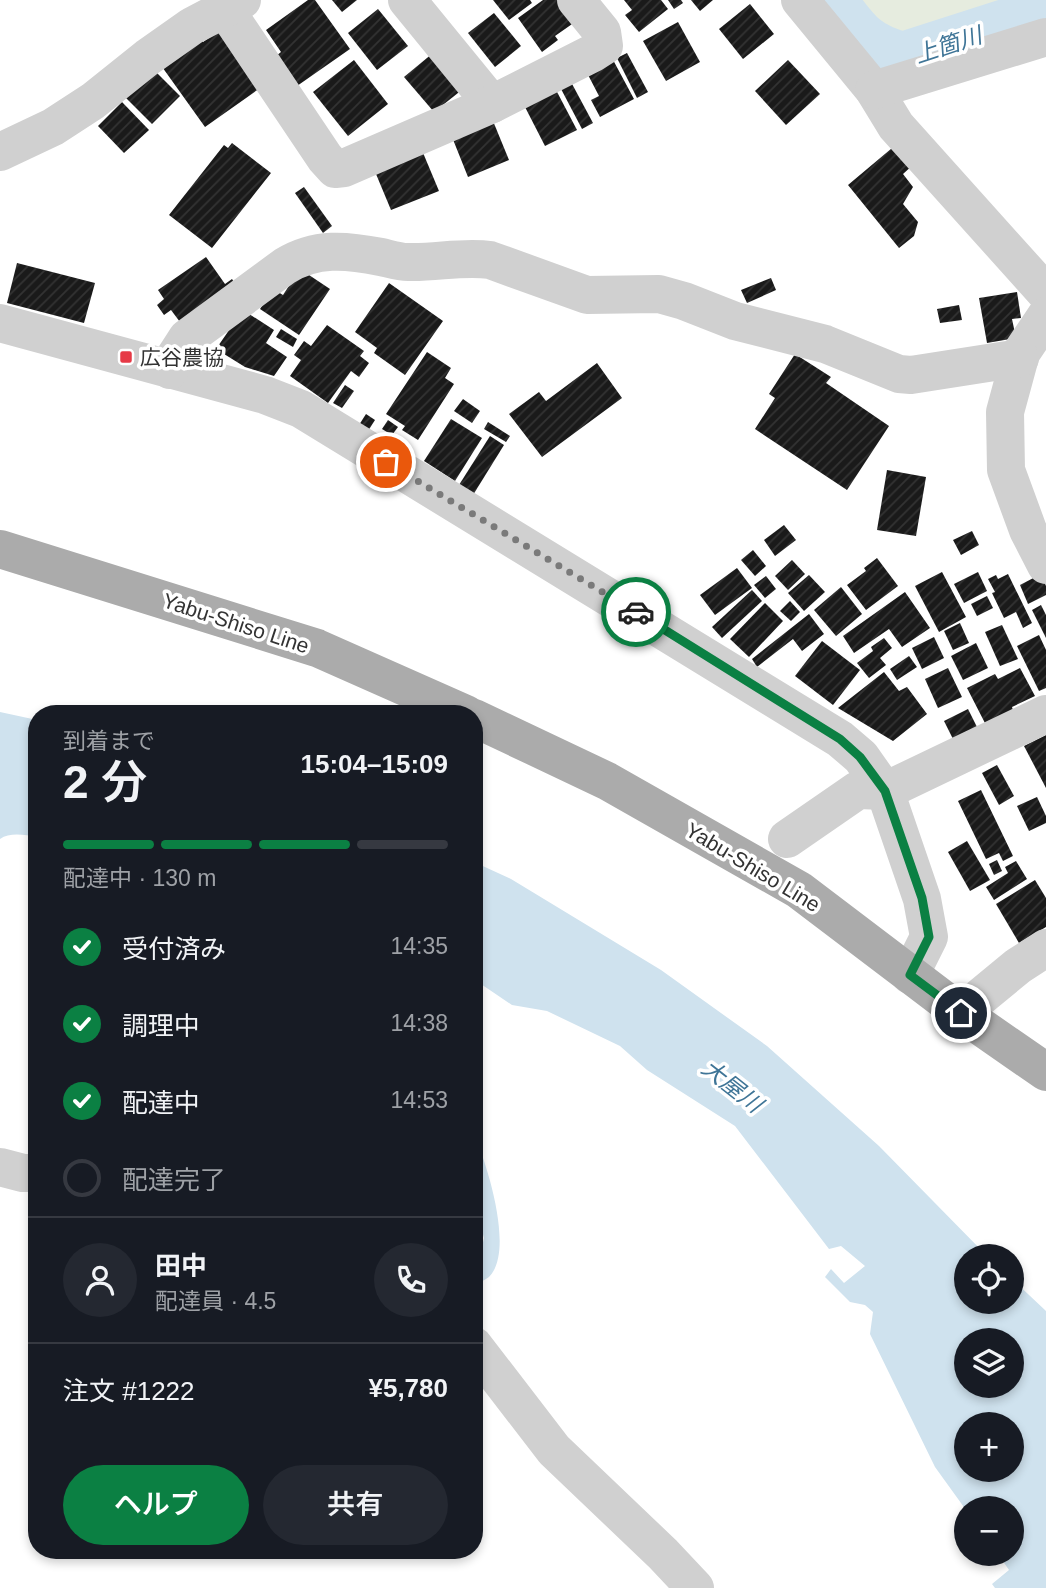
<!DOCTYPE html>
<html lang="ja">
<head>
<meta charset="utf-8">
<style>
	body { margin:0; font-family:Helvetica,"Noto Sans JP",sans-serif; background:#242831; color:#f1f3f6; height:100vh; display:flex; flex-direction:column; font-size:26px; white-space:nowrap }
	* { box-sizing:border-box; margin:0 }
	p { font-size:23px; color:#9ea1a6 }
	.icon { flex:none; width:38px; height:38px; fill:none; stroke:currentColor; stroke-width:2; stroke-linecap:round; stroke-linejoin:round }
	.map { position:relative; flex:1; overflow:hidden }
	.sheet { position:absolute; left:28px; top:705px; width:455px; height:854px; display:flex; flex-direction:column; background:#171b24; border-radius:28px; box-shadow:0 4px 10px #0003 }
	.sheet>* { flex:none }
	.buttons { position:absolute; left:954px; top:1244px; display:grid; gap:14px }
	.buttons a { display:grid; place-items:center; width:70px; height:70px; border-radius:50%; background:#171b24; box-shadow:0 4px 10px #0003; font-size:35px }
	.pin { position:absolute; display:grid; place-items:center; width:60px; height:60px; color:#fff; margin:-30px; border:4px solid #fff; border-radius:50%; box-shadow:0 2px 7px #0007 }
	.courier { position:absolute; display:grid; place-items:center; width:70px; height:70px; margin:-35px; border:5px solid #0b8043; border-radius:50%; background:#fff; color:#222; box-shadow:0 2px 9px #0007 }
	.headline em { font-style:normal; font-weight:600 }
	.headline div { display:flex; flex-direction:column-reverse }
	.headline { display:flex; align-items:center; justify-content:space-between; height:119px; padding:0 35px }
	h1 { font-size:46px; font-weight:600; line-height:52px }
	.bar { display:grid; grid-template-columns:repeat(4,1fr); gap:10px 7px; align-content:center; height:84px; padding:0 35px }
	.bar i { height:9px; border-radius:5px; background:#363941 }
	.bar .selected { background:#0b8043 }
	.bar p { grid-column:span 4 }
	.line { display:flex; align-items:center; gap:18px; padding:0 35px; border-top:2px solid #363941 }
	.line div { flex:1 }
	.round { display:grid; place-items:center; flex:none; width:74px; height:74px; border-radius:37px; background:#242831 }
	ol { padding:0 35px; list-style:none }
	li { display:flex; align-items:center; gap:21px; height:77px }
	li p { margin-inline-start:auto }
	li .icon { padding:7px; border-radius:50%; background:#0b8043; color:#fff; stroke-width:4 }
	li:last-child { color:#9ea1a6 }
	li i { width:38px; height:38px; border:4px solid #363941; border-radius:50% }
	.cta { display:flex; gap:14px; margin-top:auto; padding:14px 35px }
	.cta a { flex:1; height:80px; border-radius:42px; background:#0b8043; color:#fff; font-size:28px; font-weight:600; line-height:80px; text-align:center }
	.cta a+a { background:#242831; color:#f1f3f6 }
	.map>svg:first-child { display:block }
	.grass { fill:#e6ecdf }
	.water { fill:#cfe2ee; fill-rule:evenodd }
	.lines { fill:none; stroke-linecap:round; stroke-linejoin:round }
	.river { stroke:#cfe2ee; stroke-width:54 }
	.building { fill:url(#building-hatch) }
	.minor { stroke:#d0d0d0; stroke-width:38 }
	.major { stroke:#ababab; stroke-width:38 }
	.done { stroke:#7a7a7a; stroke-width:7; stroke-dasharray:0 12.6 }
	.route { stroke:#0b8043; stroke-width:9 }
	.poi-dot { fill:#e63946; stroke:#fff; stroke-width:2.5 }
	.labels { text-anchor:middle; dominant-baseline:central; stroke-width:7; stroke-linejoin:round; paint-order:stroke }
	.poi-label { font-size:21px; fill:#333; stroke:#fff; text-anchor:start }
	.street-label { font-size:21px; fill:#333; stroke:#fff }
	.water-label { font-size:23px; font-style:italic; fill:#3f7597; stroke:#fff }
</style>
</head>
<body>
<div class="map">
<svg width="1046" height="1588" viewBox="0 0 1046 1588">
	<defs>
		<pattern id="building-hatch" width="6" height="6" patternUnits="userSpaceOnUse" patternTransform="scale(1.75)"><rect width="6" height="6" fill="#1a1a1a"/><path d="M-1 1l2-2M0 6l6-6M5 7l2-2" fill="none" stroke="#333"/></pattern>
	</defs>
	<rect width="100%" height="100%" fill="#fff"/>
	<polygon class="grass" points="851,0 1009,0 895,35 873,30"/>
	<g class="water">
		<path d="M0 712 37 720V837C25 835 10 832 0 839Z"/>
		<path d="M474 862 511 879 661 970 767 1046 879 1146 987 1256H966V1302H1012V1279L1046 1311V1588H995L992 1584 1009 1570 998 1554H1012V1508L966 1510 935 1467 870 1334 873 1312 865 1305 850 1302 825 1277 831 1269 844 1283 865 1266 841 1246 829 1249 735 1126 647 1070 620 1046 547 1011 512 1005 475 980ZM1012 1340V1386H966V1340ZM966 1424H1012V1470H966Z"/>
		<path d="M474 1134C487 1164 515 1251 489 1277 485 1280 478 1283 474 1285V1260L480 1255 484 1238 474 1202Z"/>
	</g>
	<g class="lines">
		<path class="river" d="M829 0C853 32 862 49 903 59L1046 13"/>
	</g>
	<g class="building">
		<polygon points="308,0 315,0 350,49 297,86 276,56 281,52 266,30"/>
		<polygon points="332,0 357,0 342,12"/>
		<polygon points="493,0 530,0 532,3 509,20"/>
		<polygon points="543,0 560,0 575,22 555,36 558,40 542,52 518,18"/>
		<polygon points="624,0 661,0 668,9 639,32 625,15 632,10"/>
		<polygon points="668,0 681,0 683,3 674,9"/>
		<polygon points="691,0 713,0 700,11"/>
		<polygon points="750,4 774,34 743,59 719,29"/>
		<polygon points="378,9 408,46 377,70 348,33"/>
		<polygon points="494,13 521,46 495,67 468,33"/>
		<polygon points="678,22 700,62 666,81 643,41"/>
		<polygon points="222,29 263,86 205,127 160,64 199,37 203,42"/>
		<polygon points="433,53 463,89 434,112 404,77"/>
		<polygon points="627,53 648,92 637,98 617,58"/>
		<polygon points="612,58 634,99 600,117 591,100 599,96 586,71"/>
		<polygon points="354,60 388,104 348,136 313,92"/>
		<polygon points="788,60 820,94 786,125 755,91"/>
		<polygon points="154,70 180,96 152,124 126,98"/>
		<polygon points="571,82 593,123 582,129 560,87"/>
		<polygon points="556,90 577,130 545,146 525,107"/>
		<polygon points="122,102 149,130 124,153 98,126"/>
		<polygon points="493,121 509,160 468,177 452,137"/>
		<polygon points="232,143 271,173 212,248 169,215 224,145 228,148"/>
		<polygon points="898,143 914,164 903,174 913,187 903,204 918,222 914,236 899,248 848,185"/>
		<polygon points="421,148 439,191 391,210 376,174"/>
		<polygon points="304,187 332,226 323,233 295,193"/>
		<polygon points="206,257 225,284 232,279 238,288 183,326 171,310 164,315 157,305 164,299 158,290"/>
		<polygon points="17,263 95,283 84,323 7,303"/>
		<polygon points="300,269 330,289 299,335 260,309 273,289 283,295"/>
		<polygon points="771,278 776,290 747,303 741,290"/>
		<polygon points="389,283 443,321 405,375 374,353 377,348 355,332"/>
		<polygon points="1017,292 1021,318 1012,319 1016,338 987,343 979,298"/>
		<polygon points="959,305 962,320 940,323 937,309"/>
		<polygon points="243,310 274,330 266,343 287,357 274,376 245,367 216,349"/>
		<polygon points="327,325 364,351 360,356 369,363 359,377 351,371 328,403 290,376 301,360 294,355 304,341 311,346"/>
		<polygon points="281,329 297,339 293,347 276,337"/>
		<polygon points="427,352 451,368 445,378 454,384 418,440 402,430 405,426 386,414"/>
		<polygon points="795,354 831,377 826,383 889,426 847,490 755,429 775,398 769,394"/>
		<polygon points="597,363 622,398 542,457 509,414 539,392 546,401"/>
		<polygon points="345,385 354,391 342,408 333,403"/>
		<polygon points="463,399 480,411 472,423 454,411"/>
		<polygon points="366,414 375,420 368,431 359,425"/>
		<polygon points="451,419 482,438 455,481 424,461"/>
		<polygon points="388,420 398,427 392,435 382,429"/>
		<polygon points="488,422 510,436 506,442 484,429"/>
		<polygon points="490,436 504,445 473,495 459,485"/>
		<polygon points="887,470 926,477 916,536 877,530"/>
		<polygon points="784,525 796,540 775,556 764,540"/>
		<polygon points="972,531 979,545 961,555 953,540"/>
		<polygon points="753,550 766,566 755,576 741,560"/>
		<polygon points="877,558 898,586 866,610 847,585 866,571 864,568"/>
		<polygon points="792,560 805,574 788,590 775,576"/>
		<polygon points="737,568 752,588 715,615 700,595"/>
		<polygon points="942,572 966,617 939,632 915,586"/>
		<polygon points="978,572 987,591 964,603 954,584"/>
		<polygon points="1008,574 1032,623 1023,628 1016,612 1004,618 992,593 995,592 988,579 996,575 998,579"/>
		<polygon points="1041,574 1046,586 1046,595 1028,604 1020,585"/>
		<polygon points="809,575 825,592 804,611 788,593"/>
		<polygon points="766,576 776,589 765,598 754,585"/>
		<polygon points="841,587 862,614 836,636 814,610"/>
		<polygon points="752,590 762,601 722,638 712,627"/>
		<polygon points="905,592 930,628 902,647 889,629 854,653 843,636"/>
		<polygon points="987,596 993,608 977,616 971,604"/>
		<polygon points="790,601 800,612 791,621 780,611"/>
		<polygon points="765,603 783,621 749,657 730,639"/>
		<polygon points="1041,605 1046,615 1046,638 1032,610"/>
		<polygon points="809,614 824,634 802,651 793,639 757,667 752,659"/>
		<polygon points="960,623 969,643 953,650 944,631"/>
		<polygon points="1002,625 1018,659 1000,666 985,632"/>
		<polygon points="1039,635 1046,650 1046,688 1039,691 1017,646"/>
		<polygon points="934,637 944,658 922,669 912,648"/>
		<polygon points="884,638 892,648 880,658 886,665 869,678 857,663 873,651 871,647"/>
		<polygon points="822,641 860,670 833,705 795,676"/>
		<polygon points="976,643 988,668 963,680 951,656"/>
		<polygon points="909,656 917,667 897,680 890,669"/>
		<polygon points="948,668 962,697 938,708 925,679"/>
		<polygon points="1020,668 1035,696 1012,707 1014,713 987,727 967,688 995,674 998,679"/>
		<polygon points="884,672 899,691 907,687 927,714 893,741 838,708"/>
		<polygon points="968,709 980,733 956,745 944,721"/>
		<polygon points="1046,735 1046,788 1024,746"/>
		<polygon points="997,765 1014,796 999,805 982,773"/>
		<polygon points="981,790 1013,856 1003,861 999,853 986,859 958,801"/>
		<polygon points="1037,797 1046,816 1046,823 1029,831 1017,806"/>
		<polygon points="967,841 990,880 970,891 948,852"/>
		<polygon points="997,860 1002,871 994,875 989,864"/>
		<polygon points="1016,861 1027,879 994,900 986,887 1008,873 1005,867"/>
		<polygon points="1035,880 1046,898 1046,927 1019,943 996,904"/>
	</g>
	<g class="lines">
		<g class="minor">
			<polyline points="407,0 492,104"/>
			<polyline points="800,0 874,90 896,126 1046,293"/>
			<polyline points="225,9 325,158 335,169 344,168 492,104 593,53 604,46 602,32 576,0"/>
			<polyline points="874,90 1046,37"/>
			<polyline points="0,152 53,127 93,101 148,57 192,26 242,0"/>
			<polyline points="1046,316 1021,353 1005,412 1006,470 1028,530 1046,565"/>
			<polyline points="0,323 265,395 301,409 840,739 861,757 885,791 922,899 929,937 910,975"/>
			<path d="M170 370 176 355 187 338 285 266C316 247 346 250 381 257 390 259 399 262 408 262 436 263 463 256 490 260L587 295 659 294 684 301 735 321 825 344 899 374 911 375 1020 358"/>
			<polyline points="787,839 858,790 885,791 1046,714"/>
			<polyline points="961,1013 1018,966 1046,948"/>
			<polyline points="0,1167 23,1173 37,1173"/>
			<polyline points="474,1346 554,1450 663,1554 695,1588"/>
		</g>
		<g class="major">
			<polyline points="0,549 317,648 466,714"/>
			<polyline points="474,718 607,781 799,890 961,1013 1046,1072"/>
		</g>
	</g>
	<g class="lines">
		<polyline class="done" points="386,462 636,612"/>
		<polyline class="route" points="636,612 840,739 860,757 885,791 922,898 929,937 910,975 961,1013"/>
	</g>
	<rect class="poi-dot" x="119" y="350" width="14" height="14" rx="3.5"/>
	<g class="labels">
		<g class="poi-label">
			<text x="140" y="357">広谷農協</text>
		</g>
		<g class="street-label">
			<text transform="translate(236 623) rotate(18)">Yabu-Shiso Line</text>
			<text transform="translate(753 867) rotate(31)">Yabu-Shiso Line</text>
		</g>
		<g class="water-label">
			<text transform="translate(948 45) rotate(-18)">上箇川</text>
			<text transform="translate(732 1086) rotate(38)">大屋川</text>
		</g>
	</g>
</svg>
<div class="buttons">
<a><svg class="icon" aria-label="locate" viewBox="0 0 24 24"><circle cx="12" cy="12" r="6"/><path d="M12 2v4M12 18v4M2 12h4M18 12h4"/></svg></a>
<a><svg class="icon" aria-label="layers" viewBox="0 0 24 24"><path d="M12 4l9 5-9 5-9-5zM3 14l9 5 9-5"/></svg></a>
<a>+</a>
<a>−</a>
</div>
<div class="pin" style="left:386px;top:462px;background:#ea580c"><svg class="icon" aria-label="bag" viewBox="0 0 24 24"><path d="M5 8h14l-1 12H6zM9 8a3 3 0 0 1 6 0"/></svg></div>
<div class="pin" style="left:961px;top:1013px;background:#1f2937"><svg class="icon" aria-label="home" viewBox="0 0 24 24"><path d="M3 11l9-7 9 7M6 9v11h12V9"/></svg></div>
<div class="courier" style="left:636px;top:612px"><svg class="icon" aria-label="car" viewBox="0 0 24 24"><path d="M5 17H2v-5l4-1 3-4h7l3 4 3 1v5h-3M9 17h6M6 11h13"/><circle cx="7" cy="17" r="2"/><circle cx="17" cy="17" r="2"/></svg></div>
<section class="sheet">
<div class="headline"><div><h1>2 分</h1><p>到着まで</p></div><em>15:04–15:09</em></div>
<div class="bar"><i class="selected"></i><i class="selected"></i><i class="selected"></i><i></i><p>配達中 · 130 m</p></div>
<ol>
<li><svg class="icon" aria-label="check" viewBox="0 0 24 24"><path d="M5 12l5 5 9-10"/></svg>受付済み<p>14:35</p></li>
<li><svg class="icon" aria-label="check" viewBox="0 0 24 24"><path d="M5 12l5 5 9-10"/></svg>調理中<p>14:38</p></li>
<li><svg class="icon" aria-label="check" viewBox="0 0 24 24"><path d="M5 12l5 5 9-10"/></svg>配達中<p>14:53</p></li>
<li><i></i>配達完了</li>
</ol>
<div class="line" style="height:126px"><a class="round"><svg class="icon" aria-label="person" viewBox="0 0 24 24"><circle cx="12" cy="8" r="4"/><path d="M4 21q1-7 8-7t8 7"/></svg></a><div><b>田中</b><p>配達員 · 4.5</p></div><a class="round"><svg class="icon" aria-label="phone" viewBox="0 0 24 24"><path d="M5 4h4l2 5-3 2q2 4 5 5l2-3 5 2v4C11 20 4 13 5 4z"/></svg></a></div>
<div class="line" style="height:91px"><div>注文 #1222</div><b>¥5,780</b></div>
<div class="cta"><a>ヘルプ</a><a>共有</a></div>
</section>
</div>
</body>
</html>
